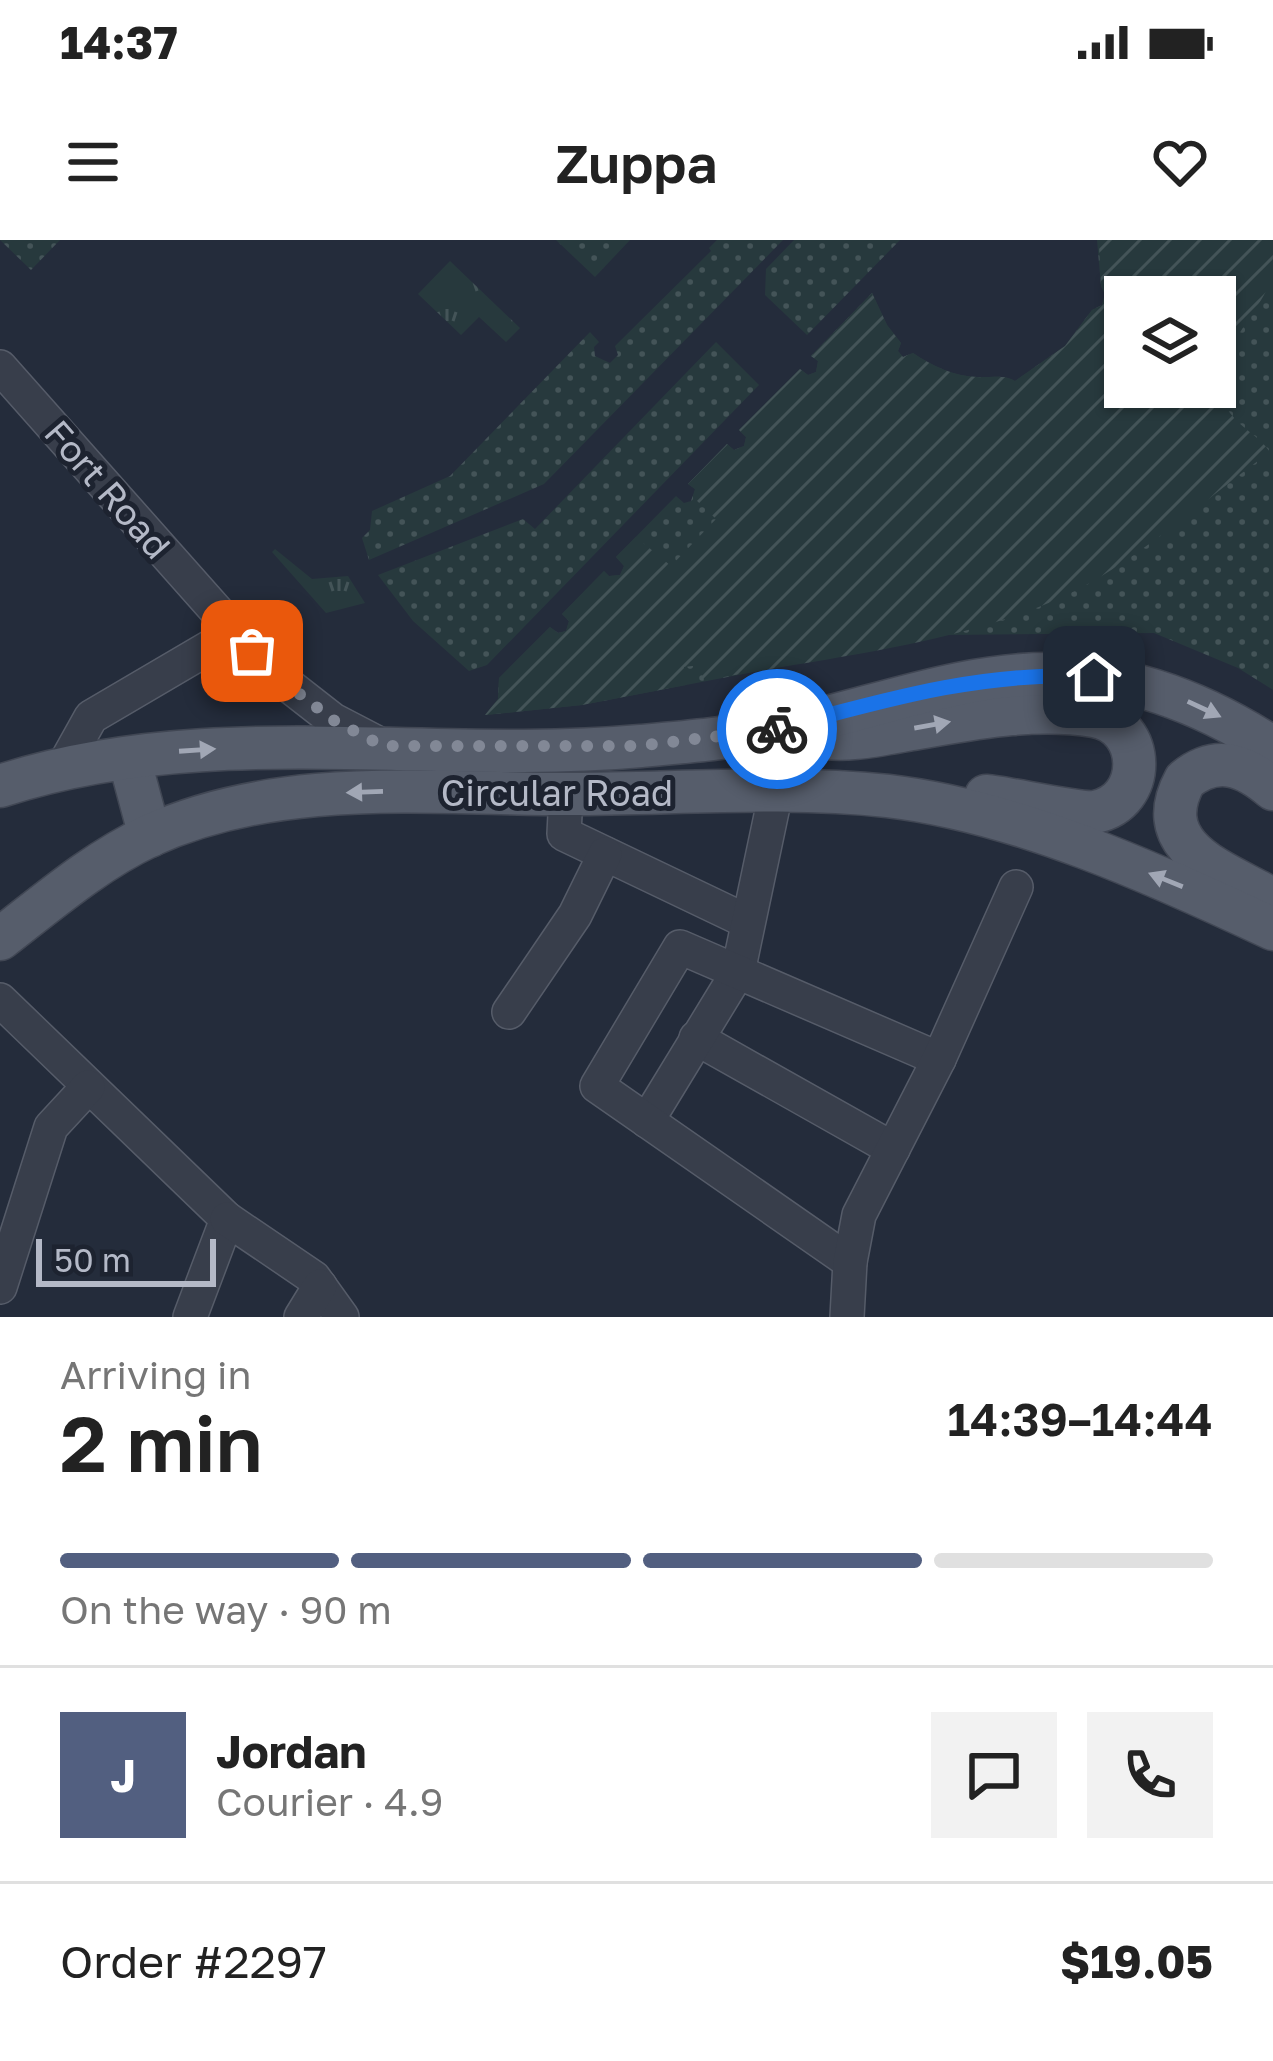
<!DOCTYPE html>
<html lang="en">
<head>
<meta charset="utf-8">
<style>
	body { margin:0; font-family:"Golos Text",sans-serif; background:#f2f2f2; color:#222; height:100vh; display:flex; flex-direction:column; font-size:45px; white-space:nowrap }
	* { box-sizing:border-box; margin:0 }
	p { font-size:39px; color:#767676 }
	.icon { flex:none; width:66px; height:66px; fill:none; stroke:currentColor; stroke-width:2; stroke-linecap:round; stroke-linejoin:round }
	.map { position:relative; height:1077px; overflow:hidden }
	.drawer { display:flex; flex-direction:column; background:#fff; flex:1 }
	.drawer>* { flex:none }
	.tools { position:absolute; left:1104px; top:36px; display:grid; gap:24px }
	.tools a { display:grid; place-items:center; width:132px; height:132px; border-radius:0px; background:#fff; box-shadow:0 3px 9px #0004; font-size:60px }
	.scale { position:absolute; left:36px; bottom:30px; width:180px; box-sizing:border-box; padding-left:12px; border:6px solid #b4b9c7; border-top:0; font-size:33px; line-height:42px; white-space:nowrap; color:#b4b9c7; -webkit-text-stroke:9px #1d2330; paint-order:stroke }
	.pin { position:absolute; display:grid; place-items:center; width:102px; height:102px; color:#fff; margin:-51px; border-radius:24px; box-shadow:0 6px 18px #0006 }
	.courier { position:absolute; display:grid; place-items:center; width:120px; height:120px; margin:-60px; border:9px solid #1a73e8; border-radius:50%; background:#fff; color:#222; box-shadow:0 3px 15px #0007 }
	.overview em { font-style:normal; font-weight:600 }
	.overview div { display:flex; flex-direction:column-reverse }
	.overview { display:flex; align-items:center; justify-content:space-between; height:204px; padding:0 60px }
	h1 { font-size:78px; font-weight:600; line-height:90px }
	.bar { display:grid; grid-template-columns:repeat(4,1fr); gap:18px 12px; align-content:center; height:144px; padding:0 60px }
	.bar i { height:15px; border-radius:9px; background:#e0e0e0 }
	.bar .current { background:#525f80 }
	.bar p { grid-column:span 4 }
	.line { display:flex; align-items:center; gap:30px; padding:0 60px; border-top:3px solid #e0e0e0 }
	.line div { flex:1 }
	.round { display:grid; place-items:center; flex:none; width:126px; height:126px; border-radius:0px; background:#f2f2f2 }
	.status { display:flex; justify-content:space-between; align-items:center; height:84px; padding:0 60px; background:#fff; direction:ltr }
	.status svg { height:33px; fill:currentColor }
	header { display:flex; justify-content:space-between; align-items:center; height:156px; padding:0 60px; background:#fff; font-size:54px; font-weight:600 }
	.map>svg:first-child { display:block }
	.grass { fill:url(#grass-tufts) }
	.park { fill:url(#park-dots); fill-rule:evenodd }
	.garden { fill:url(#garden-furrows); fill-rule:evenodd }
	.lines { fill:none; stroke-linecap:round; stroke-linejoin:round }
	.minor-casing { stroke:#565c69; stroke-width:36 }
	.major-casing { stroke:#414754; stroke-width:45 }
	.minor { stroke:#383e4b; stroke-width:33 }
	.major { stroke:#565d6b; stroke-width:42 }
	.oneway { fill:#a1a7b5 }
	.done { stroke:#828896; stroke-width:12; stroke-dasharray:0 21.6 }
	.route { stroke:#1a73e8; stroke-width:15 }
	.labels { text-anchor:middle; dominant-baseline:central; stroke-width:10; stroke-linejoin:round; paint-order:stroke }
	.street-label { font-size:36px; fill:#b4b9c7; stroke:#1d2330 }
</style>
</head>
<body>
<div class="status"><b>14:37</b><svg viewBox="0 0 49 12"><path d="M0 12V9h3v3zM5 12V6h3v6zM10 12V3h3v9zM15 12V0h3v12zM26 1h20v11H26zM47 4h2v5h-2z"/></svg></div>
<header><svg class="icon" aria-label="menu" viewBox="0 0 24 24"><path d="M4 6h16M4 12h16M4 18h16"/></svg>Zuppa<svg class="icon" aria-label="heart" viewBox="0 0 24 24"><path d="M12 20l-8-8c-3-5 5-10 8-4 3-6 11-1 8 4z"/></svg></header>
<div class="map">
<svg width="1273" height="1077" viewBox="0 0 1273 1077">
	<defs>
		<pattern id="grass-tufts" width="24" height="20" patternUnits="userSpaceOnUse" patternTransform="scale(3)"><rect width="24" height="20" fill="#27393d"/><path d="M3 7l-1-3M5 7V3M7 7l1-3M15 17l-1-3M17 17v-4M19 17l1-3" fill="none" stroke="#445458"/></pattern>
		<pattern id="park-dots" width="8" height="8" patternUnits="userSpaceOnUse" patternTransform="scale(3)"><rect width="8" height="8" fill="#27393d"/><path d="M2 2h.1M6 6h.1" fill="none" stroke="#445458" stroke-width="1.8" stroke-linecap="round"/></pattern>
		<pattern id="garden-furrows" width="10" height="10" patternUnits="userSpaceOnUse" patternTransform="scale(3)"><rect width="10" height="10" fill="#27393d"/><path d="M-1 1l2-2M0 10L10 0M9 11l2-2" fill="none" stroke="#445458"/></pattern>
	</defs>
	<rect width="100%" height="100%" fill="#242c3b"/>
	<g class="grass">
		<polygon points="450,21 520,88 506,102 479,77 461,95 418,54"/>
		<polygon points="275,309 312,339 348,336 365,363 326,373 272,312"/>
	</g>
	<g class="park">
		<polygon points="0,0 60,0 31,30"/>
		<polygon points="556,0 630,0 595,37"/>
		<polygon points="717,0 783,0 544,244 369,320 362,298 370,290 372,271 450,236 590,92 599,102 594,107 595,116 610,123 618,115 615,106 711,11 709,8"/>
		<polygon points="794,0 900,0 807,95 765,55 766,29"/>
		<path d="M1097 0H1273V450L1238 428 1154 393 945 395 582 465 485 475 498 459 499 438 550 387 558 393 566 391 569 381 562 374 604 331 609 336 620 335 624 326 616 317 676 256 684 263 691 261 695 249 688 244 727 204 734 210 744 206 746 197 739 190 800 129 808 135 816 132 818 121 811 116 872 53 887 85 901 103 898 111 903 117 913 113C932 126 953 136 977 137 992 138 1002 134 1015 141L1065 106 1092 70 1102 65 1105 54 1101 46ZM1125 57H1215V147H1125Z"/>
		<polygon points="716,102 759,145 487,425 469,431 413,381 378,335 523,279 535,289"/>
	</g>
	<path class="garden" d="M1105 0H1273C1273 11 1273 27 1272 37 1259 79 1197 125 1230 173 1241 188 1259 196 1270 212 1214 253 1159 301 1100 337 991 403 829 416 704 441L701 425 684 427 686 445 582 465 485 475 498 459 499 438 550 387 558 393 566 391 569 381 562 374 604 331 609 336 620 335 624 326 616 317 636 297 671 326 716 279 694 258 695 249 688 244 727 204 734 210 744 206 746 197 739 190 800 129 808 135 816 132 818 121 811 116 872 53 887 85 901 103 898 111 903 117 913 113C932 126 954 136 977 137 992 138 1002 134 1015 141L1065 106 1092 70 1102 65 1105 54 1101 46 1099 6ZM1125 57H1215V147H1125Z"/>
	<g class="lines">
		<defs>
			<g id="minor">
				<polyline points="0,127 269,430 333,480 383,506"/>
				<polyline points="62,529 91,477 234,393"/>
				<polyline points="566,554 564,594 746,681"/>
				<polyline points="0,760 227,979 190,1077"/>
				<polyline points="509,772 575,675 605,614"/>
				<polyline points="696,798 893,909"/>
				<polyline points="647,881 738,732 776,552"/>
				<polyline points="227,979 314,1038 342,1077"/>
				<polyline points="850,1022 597,846 680,707 939,819"/>
				<polyline points="0,1047 51,887 88,847"/>
				<polyline points="301,1077 320,1046"/>
				<polyline points="847,1077 850,1022 859,975 939,819 1016,647"/>
			</g>
			<g id="major">
				<path d="M812 496C845 503 879 495 912 489 971 479 1033 466 1094 476 1147 485 1148 562 1095 572 1080 574 1008 558 986 556"/>
				<polyline points="129,518 150,596"/>
				<path d="M0 546C209 478 427 525 641 506 686 502 733 498 777 489 868 471 958 433 1052 434 1133 435 1207 465 1273 508"/>
				<path d="M1261 653C1216 629 1150 604 1185 540 1217 514 1245 525 1273 549"/>
				<path d="M0 699C48 662 94 622 149 596 281 536 430 554 570 554 675 554 783 545 888 556 1017 571 1156 634 1273 689"/>
			</g>
		</defs>
		<use href="#minor" class="minor-casing"/>
		<use href="#major" class="major-casing"/>
		<use href="#minor" class="minor"/>
		<use href="#major" class="major"/>
	</g>
	<defs><path id="oneway-solid" d="M-6-.8H1V-3.2L6.5 0L1 3.2V.8H-6Z" transform="scale(3)"/></defs>
	<g class="oneway">
		<use href="#oneway-solid" transform="translate(1204 469) rotate(25)"/>
		<use href="#oneway-solid" transform="translate(932 485) rotate(-10)"/>
		<use href="#oneway-solid" transform="translate(197 510) rotate(-4)"/>
		<use href="#oneway-solid" transform="translate(365 552) rotate(178)"/>
		<use href="#oneway-solid" transform="translate(1166 640) rotate(-158)"/>
	</g>
	<g class="lines">
		<polyline class="done" points="252,411 269,430 333,480 383,506 638,506 777,489"/>
		<path class="route" d="M777 489C881 461 985 430 1094 437"/>
	</g>
	<g class="labels">
		<g class="street-label">
			<text transform="translate(108 249) rotate(49)">Fort Road</text>
			<text x="557" y="552">Circular Road</text>
		</g>
	</g>
</svg>
<div class="tools">
<a><svg class="icon" aria-label="layers" viewBox="0 0 24 24"><path d="M12 4l9 5-9 5-9-5zM3 14l9 5 9-5"/></svg></a>
</div>
<div class="scale">50 m</div>
<div class="pin" style="left:252px;top:411px;background:#ea580c"><svg class="icon" aria-label="bag" viewBox="0 0 24 24"><path d="M5 8h14l-1 12H6zM9 8a3 3 0 0 1 6 0"/></svg></div>
<div class="pin" style="left:1094px;top:437px;background:#1f2937"><svg class="icon" aria-label="home" viewBox="0 0 24 24"><path d="M3 11l9-7 9 7M6 9v11h12V9"/></svg></div>
<div class="courier" style="left:777px;top:489px"><svg class="icon" aria-label="bike" viewBox="0 0 24 24"><circle cx="6" cy="16" r="4"/><circle cx="18" cy="16" r="4"/><path d="M6 16l4-8h5l3 8M10 8l3 8H6M13 5h3"/></svg></div>
</div>
<section class="drawer">
<div class="overview"><div><h1>2 min</h1><p>Arriving in</p></div><em>14:39–14:44</em></div>
<div class="bar"><i class="current"></i><i class="current"></i><i class="current"></i><i></i><p>On the way · 90 m</p></div>
<div class="line" style="height:216px"><b class="round" style="background:#525f80;color:#fff">J</b><div><b>Jordan</b><p>Courier · 4.9</p></div><a class="round"><svg class="icon" aria-label="chat" viewBox="0 0 24 24"><path d="M4 5h16v11H9l-5 4z"/></svg></a><a class="round"><svg class="icon" aria-label="phone" viewBox="0 0 24 24"><path d="M5 4h4l2 5-3 2q2 4 5 5l2-3 5 2v4C11 20 4 13 5 4z"/></svg></a></div>
<div class="line" style="height:156px"><div>Order #2297</div><b>$19.05</b></div>
</section>
</body>
</html>
